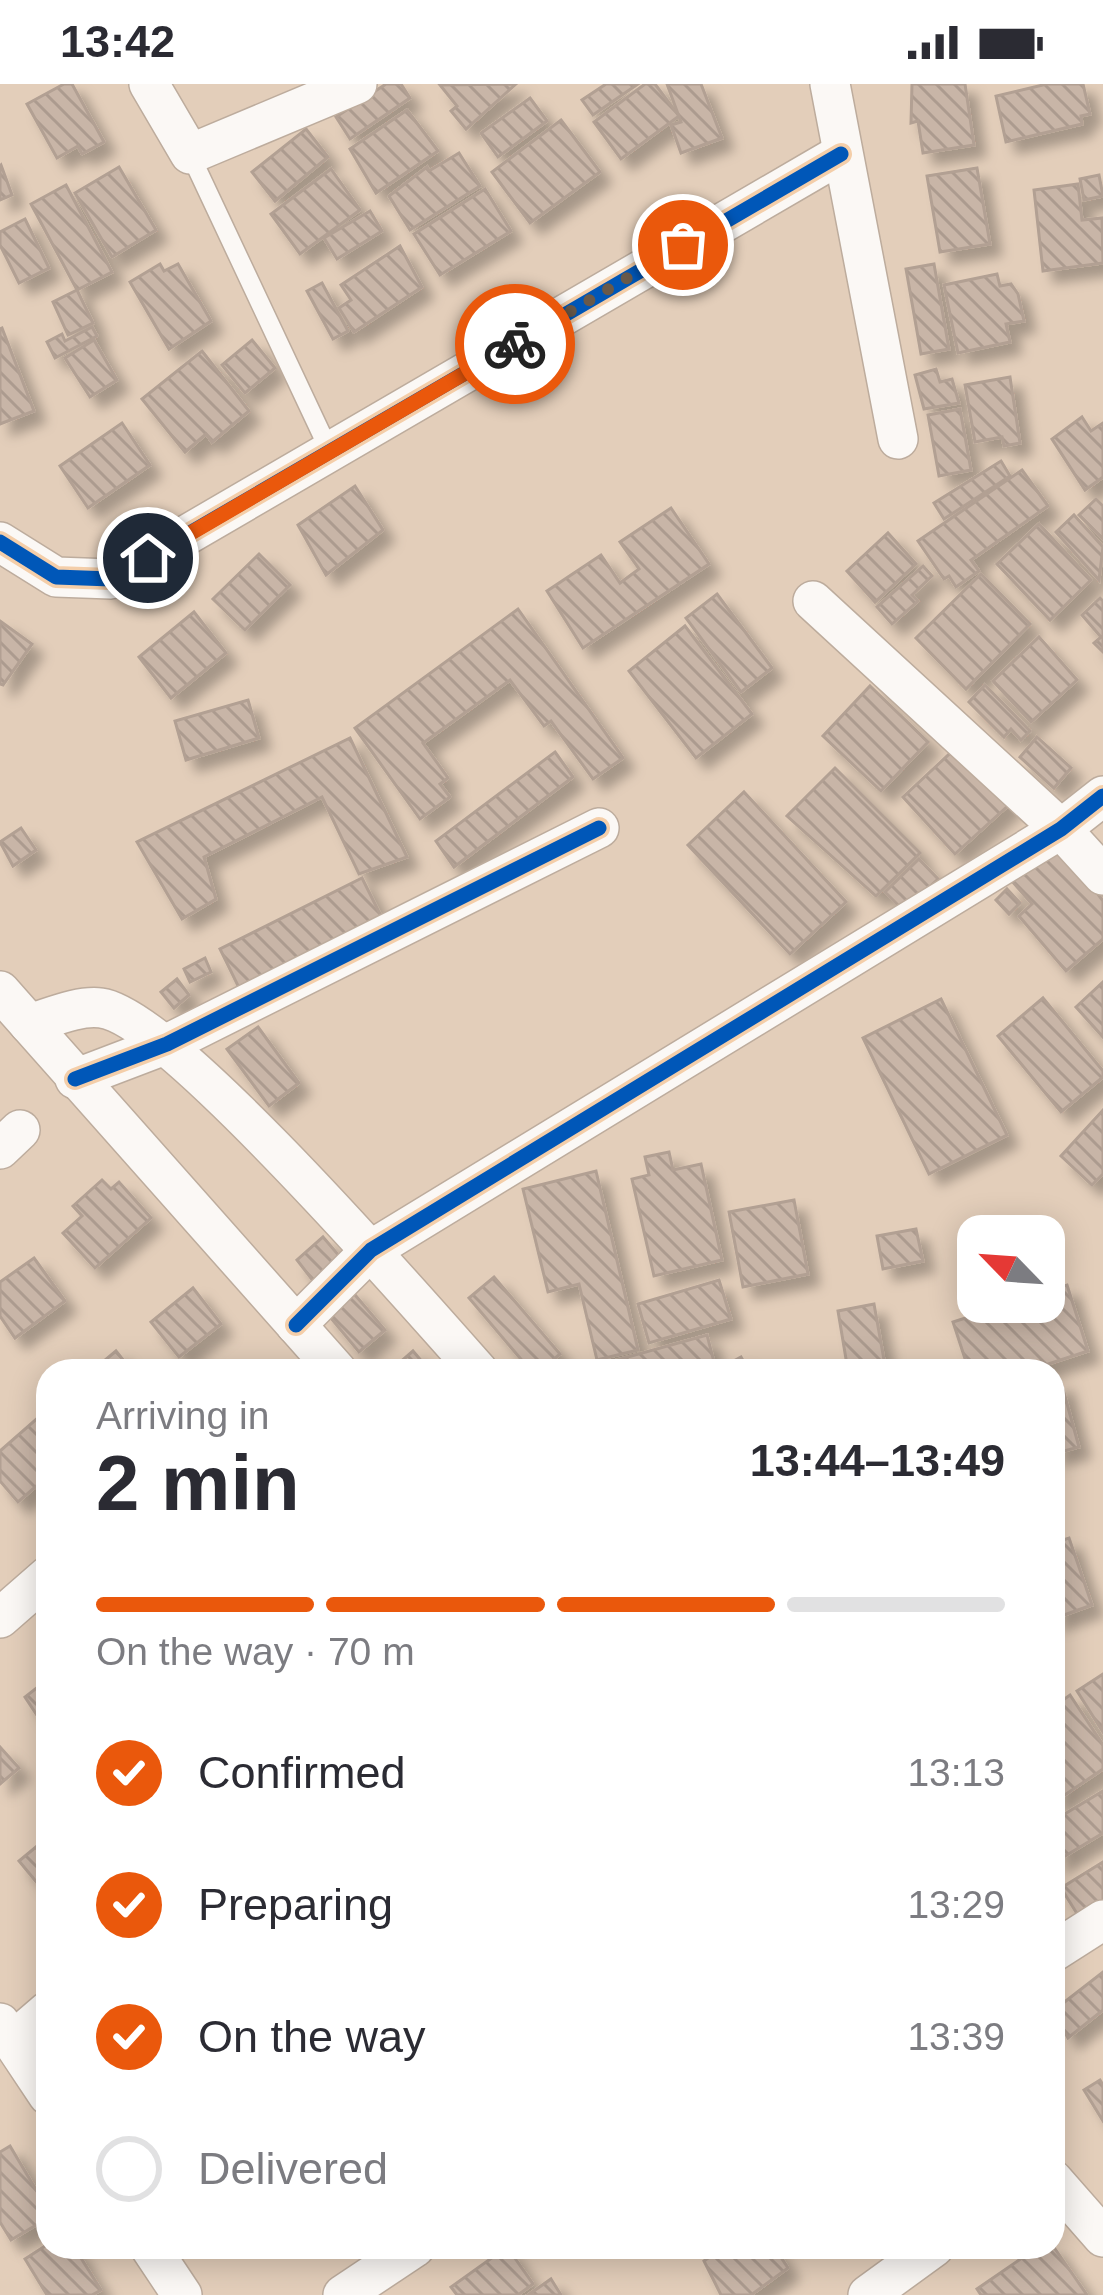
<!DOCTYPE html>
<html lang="en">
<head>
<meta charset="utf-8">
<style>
	body { margin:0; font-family:Arial,sans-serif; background:#f7f7f7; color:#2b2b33; height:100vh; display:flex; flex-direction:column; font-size:45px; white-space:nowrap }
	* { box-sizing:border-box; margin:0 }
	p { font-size:39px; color:#7c7c81 }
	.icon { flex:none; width:66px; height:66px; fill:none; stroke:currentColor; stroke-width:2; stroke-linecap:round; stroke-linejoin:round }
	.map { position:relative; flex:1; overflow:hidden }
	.side { position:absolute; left:36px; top:1275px; width:1029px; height:900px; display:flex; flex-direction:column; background:#fff; border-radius:36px; box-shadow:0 6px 30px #0003 }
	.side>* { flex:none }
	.needle { width:78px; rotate:295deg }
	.controls { position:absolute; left:957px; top:1131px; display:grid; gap:24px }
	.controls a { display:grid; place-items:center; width:108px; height:108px; border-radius:24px; background:#fff; box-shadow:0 6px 30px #0003; font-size:60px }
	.pin { position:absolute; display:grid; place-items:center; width:102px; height:102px; color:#fff; margin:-51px; border:6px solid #fff; border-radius:50%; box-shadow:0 3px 12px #0007 }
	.courier { position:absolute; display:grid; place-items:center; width:120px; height:120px; margin:-60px; border:9px solid #ea580c; border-radius:50%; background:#fff; color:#222; box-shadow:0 3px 15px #0007 }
	.overview em { font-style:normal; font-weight:700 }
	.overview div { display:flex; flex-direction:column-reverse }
	.overview { display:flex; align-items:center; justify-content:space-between; height:204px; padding:0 60px }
	h1 { font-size:78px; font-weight:700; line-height:90px }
	.bar { display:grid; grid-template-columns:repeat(4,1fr); gap:18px 12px; align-content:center; height:144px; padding:0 60px }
	.bar i { height:15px; border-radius:9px; background:#e1e1e2 }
	.bar .current { background:#ea580c }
	.bar p { grid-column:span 4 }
	ol { padding:0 60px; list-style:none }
	li { display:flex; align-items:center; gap:36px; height:132px }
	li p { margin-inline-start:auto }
	li .icon { padding:12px; border-radius:50%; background:#ea580c; color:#fff; stroke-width:4 }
	li:last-child { color:#7c7c81 }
	li i { width:66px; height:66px; border:6px solid #e1e1e2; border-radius:50% }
	.status { display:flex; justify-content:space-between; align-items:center; height:84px; padding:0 60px; background:#fff; direction:ltr }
	.status svg { height:33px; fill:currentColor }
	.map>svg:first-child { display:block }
	.building { fill:url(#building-back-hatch); stroke:#b2a093; stroke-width:3; filter:url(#shadow) }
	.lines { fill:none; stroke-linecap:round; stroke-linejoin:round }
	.lane-casing { stroke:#bdac9d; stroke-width:21 }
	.street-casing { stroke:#bdac9d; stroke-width:42 }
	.lane { stroke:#fbf8f5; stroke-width:18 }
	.street { stroke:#fbf8f5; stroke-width:39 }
	.cycleway-casing { stroke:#f4cea9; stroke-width:22 }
	.cycleway { stroke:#0057b8; stroke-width:15 }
	.done { stroke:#695949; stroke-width:12; stroke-dasharray:0 21.6 }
	.route { stroke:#ea580c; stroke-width:15 }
</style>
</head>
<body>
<div class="status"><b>13:42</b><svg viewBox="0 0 49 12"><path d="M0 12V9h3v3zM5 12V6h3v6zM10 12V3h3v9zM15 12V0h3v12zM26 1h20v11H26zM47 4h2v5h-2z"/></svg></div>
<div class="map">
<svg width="1103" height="2211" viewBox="0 0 1103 2211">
	<defs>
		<pattern id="building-back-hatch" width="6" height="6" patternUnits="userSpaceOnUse" patternTransform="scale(3)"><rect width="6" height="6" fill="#c8b5a7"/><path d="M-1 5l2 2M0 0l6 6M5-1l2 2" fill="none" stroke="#ac9b8f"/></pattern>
		<filter id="shadow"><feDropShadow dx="11" dy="11" stdDeviation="6" flood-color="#0004"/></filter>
	</defs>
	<rect width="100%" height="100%" fill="#e3ceba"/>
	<g class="building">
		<polygon points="64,0 72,0 104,58 82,70 78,62 57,74 27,20"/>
		<polygon points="386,0 401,0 410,14 350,55 336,33"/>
		<polygon points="516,0 466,45 451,27 457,22 440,1"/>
		<polygon points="606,0 638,0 593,31 582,16"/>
		<polygon points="645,0 655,0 679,32 621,75 594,38"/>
		<polygon points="667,0 701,0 722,54 681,69 671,41 681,38"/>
		<polygon points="912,0 965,0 974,61 923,69 918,37 911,39"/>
		<polygon points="1047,0 1083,0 1090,30 1081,32 1082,40 1006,58 996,12"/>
		<polygon points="530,14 547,37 498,73 481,49"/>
		<polygon points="407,26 438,67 376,109 350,65"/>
		<polygon points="561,36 600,88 530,139 492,88"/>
		<polygon points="306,45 328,73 275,117 252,88"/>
		<polygon points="459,69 480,102 410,146 389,112 427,83 429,87"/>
		<polygon points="1,81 12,111 0,116 0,82"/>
		<polygon points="119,83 156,146 112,173 75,109"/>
		<polygon points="977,84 990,160 940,168 927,92"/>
		<polygon points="331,85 360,126 300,170 271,130"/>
		<polygon points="1099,91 1103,112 1084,116 1080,95"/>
		<polygon points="1078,100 1082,136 1102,134 1103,179 1043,187 1034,106"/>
		<polygon points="66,101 112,188 77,206 31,120"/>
		<polygon points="485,105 511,147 440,191 414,150"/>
		<polygon points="370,127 382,147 337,175 324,154"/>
		<polygon points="25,135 49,184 19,199 0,161 0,148"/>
		<polygon points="400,162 422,203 354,248 339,224 351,216 341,201"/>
		<polygon points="160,180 164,187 178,180 211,237 169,265 130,198"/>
		<polygon points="934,180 949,265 921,270 906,185"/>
		<polygon points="997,190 1000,202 1011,200 1018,210 1024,237 1006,240 1010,258 958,269 944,201"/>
		<polygon points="322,199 348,247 333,255 307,207"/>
		<polygon points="77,206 93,239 68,251 53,218"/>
		<polygon points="92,243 97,252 55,274 47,258 62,250 65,257"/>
		<polygon points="2,244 34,327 0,340 0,245"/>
		<polygon points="94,256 117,296 90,313 65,274"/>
		<polygon points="252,256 275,284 245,309 222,281"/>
		<polygon points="202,267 249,327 212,358 206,350 185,368 142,315"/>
		<polygon points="936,285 940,298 952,295 959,319 924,325 915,291"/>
		<polygon points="1010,293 1020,359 1004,362 1002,353 975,358 965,301"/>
		<polygon points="960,325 971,386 939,392 928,331"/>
		<polygon points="1082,333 1091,347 1103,339 1103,393 1085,406 1052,355"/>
		<polygon points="122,339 150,381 88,424 60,382"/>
		<polygon points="1001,377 1010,392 944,435 934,419"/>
		<polygon points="1022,386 1048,422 971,476 979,487 956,503 949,492 944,495 918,457"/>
		<polygon points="355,402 383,446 326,491 298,441"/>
		<polygon points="1096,415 1103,422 1103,455 1079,431"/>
		<polygon points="671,424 709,480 583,564 547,507 601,471 620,499 639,485 620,458"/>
		<polygon points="1074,431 1103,463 1099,496 1056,448"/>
		<polygon points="1039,440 1091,496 1050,536 997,480"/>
		<polygon points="888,449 916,480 875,518 847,487"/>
		<polygon points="259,470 290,501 245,546 213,515"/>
		<polygon points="923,482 932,492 912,511 918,517 892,540 877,523"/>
		<polygon points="981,490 1030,540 966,605 916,554"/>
		<polygon points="717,510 772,584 741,608 686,534"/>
		<polygon points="1100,514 1103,517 1103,568 1094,559 1101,553 1082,531"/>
		<polygon points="518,525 623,674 593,695 551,637 544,642 510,596 423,659 448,694 440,700 450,713 420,735 355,644"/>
		<polygon points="194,528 226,569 171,614 139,573"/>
		<polygon points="0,537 32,560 3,601 0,600"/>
		<polygon points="685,542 752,630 696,674 629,587"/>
		<polygon points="1039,553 1077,596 1031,638 993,597"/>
		<polygon points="985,601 1030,647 1021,656 1011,645 1004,653 969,618"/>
		<polygon points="870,602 928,658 881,707 823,652"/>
		<polygon points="248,616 259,654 186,676 175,637"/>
		<polygon points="1037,653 1071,684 1054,704 1020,673"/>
		<polygon points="350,654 407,773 359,790 322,713 204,773 216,815 182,835 137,758"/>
		<polygon points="959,661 1011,719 955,770 903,713"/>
		<polygon points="555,668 573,693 454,783 436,757"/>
		<polygon points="835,684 920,769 876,812 787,732"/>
		<polygon points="744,708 846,818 790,870 688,761"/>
		<polygon points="21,744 36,766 13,782 0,758"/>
		<polygon points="1058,756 1103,817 1103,855 1066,887 1019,832 1032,820 1011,796"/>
		<polygon points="919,775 938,795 904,827 885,808"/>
		<polygon points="362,794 385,840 243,912 220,865"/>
		<polygon points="1007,805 1020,819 1009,830 996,816"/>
		<polygon points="205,874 211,888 190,898 184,885"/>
		<polygon points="177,895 189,911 174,924 161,908"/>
		<polygon points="1103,898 1103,953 1076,923"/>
		<polygon points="1043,914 1103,987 1103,993 1061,1028 998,952"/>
		<polygon points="941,915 1007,1051 929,1090 863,954"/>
		<polygon points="258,943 299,999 269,1022 227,965"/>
		<polygon points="1103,1026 1103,1090 1092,1101 1061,1072"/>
		<polygon points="669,1068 673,1086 701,1080 722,1176 654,1192 632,1095 649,1091 645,1073"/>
		<polygon points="596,1087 638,1266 597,1276 579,1200 548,1208 523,1105"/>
		<polygon points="102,1096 111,1105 119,1098 151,1134 95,1184 63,1149 82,1132 73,1122"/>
		<polygon points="794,1116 808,1190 743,1203 729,1128"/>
		<polygon points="916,1145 923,1177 883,1185 877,1152"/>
		<polygon points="323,1153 341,1174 314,1198 297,1176"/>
		<polygon points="34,1174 65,1217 15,1254 0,1232 0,1198"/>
		<polygon points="494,1193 560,1270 540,1287 531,1287 469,1214"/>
		<polygon points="719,1196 731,1235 649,1259 638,1220"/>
		<polygon points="1067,1201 1088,1267 1027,1287 969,1287 953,1238 1015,1218 1044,1218 1044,1208"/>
		<polygon points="193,1204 221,1240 179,1273 151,1238"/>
		<polygon points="350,1205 385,1246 359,1268 325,1227"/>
		<polygon points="874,1220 886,1287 848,1287 838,1227"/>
		<polygon points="707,1251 715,1282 696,1287 596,1287 595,1282"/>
		<polygon points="116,1267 132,1287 92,1287"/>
		<polygon points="413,1267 430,1287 390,1287"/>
		<polygon points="741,1273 749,1287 715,1287"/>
		<polygon points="1061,1298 1079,1363 1053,1370 1053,1300"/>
		<polygon points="41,1331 48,1338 48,1392 18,1418 0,1397 0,1367"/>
		<polygon points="1069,1454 1092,1521 1053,1535 1053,1459"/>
		<polygon points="1103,1590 1103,1648 1077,1607"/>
		<polygon points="48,1595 48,1648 25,1613"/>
		<polygon points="1070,1611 1103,1661 1103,1685 1053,1719 1053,1623"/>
		<polygon points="0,1663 19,1684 0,1700"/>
		<polygon points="1103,1707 1103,1749 1057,1777 1053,1737"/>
		<polygon points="48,1753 48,1812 19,1777"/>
		<polygon points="1103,1778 1103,1823 1081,1836 1061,1804"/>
		<polygon points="1103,1888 1103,1926 1068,1954 1053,1927"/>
		<polygon points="1100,1996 1103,2001 1103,2037 1084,2006"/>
		<polygon points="10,2062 48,2126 48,2134 11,2156 0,2138 0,2068"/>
		<polygon points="48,2160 74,2163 101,2206 92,2211 47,2211 25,2175"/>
		<polygon points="1053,2162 1087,2211 981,2211 977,2205 1038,2163"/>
		<polygon points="507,2163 533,2200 518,2211 457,2211 451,2203"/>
		<polygon points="723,2163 774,2163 788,2184 751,2211 721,2211 704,2177"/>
		<polygon points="551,2195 561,2211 528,2211"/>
	</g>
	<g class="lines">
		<defs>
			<polyline id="lane" points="190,70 330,368"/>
			<g id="street">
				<polyline points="149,0 190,70 357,0"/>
				<polyline points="830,0 898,355"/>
				<polyline points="0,458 56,493 111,495 841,70"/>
				<polyline points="813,517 1061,745 1103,791"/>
				<polyline points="0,907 337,1287"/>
				<path d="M29 940C50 934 78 921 101 924 170 933 420 1222 478 1287"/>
				<polyline points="75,995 167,960 599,744"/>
				<polyline points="0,1065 20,1046"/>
				<polyline points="296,1241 371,1166 1061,745 1103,712"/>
				<polyline points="0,1534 48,1492"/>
				<polyline points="1053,1868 1103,1836"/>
				<polyline points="0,1939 48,2011"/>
				<polyline points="12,1958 48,1927"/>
				<polyline points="1053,2096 1103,2153"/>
				<polyline points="150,2163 182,2211"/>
				<polyline points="343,2211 415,2163"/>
				<polyline points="868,2211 934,2163"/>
			</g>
		</defs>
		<use href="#lane" class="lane-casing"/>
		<use href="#street" class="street-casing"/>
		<use href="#lane" class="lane"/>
		<use href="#street" class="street"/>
		<defs>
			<g id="cycleway">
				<polyline points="0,458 56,493 111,495 841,70"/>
				<polyline points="75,995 167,960 599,744"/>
				<polyline points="296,1241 371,1166 1061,745 1103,712"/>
			</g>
		</defs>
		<use href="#cycleway" class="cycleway-casing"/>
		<use href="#cycleway" class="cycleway"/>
	</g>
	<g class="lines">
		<polyline class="done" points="515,260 683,161"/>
		<polyline class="route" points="148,474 515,260"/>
	</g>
</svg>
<div class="controls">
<a><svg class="needle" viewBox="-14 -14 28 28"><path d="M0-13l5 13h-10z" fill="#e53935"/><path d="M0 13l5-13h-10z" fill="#7c7c81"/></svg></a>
</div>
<div class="pin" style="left:683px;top:161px;background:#ea580c"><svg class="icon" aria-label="bag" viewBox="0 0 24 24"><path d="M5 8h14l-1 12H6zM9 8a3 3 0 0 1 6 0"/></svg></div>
<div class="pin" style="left:148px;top:474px;background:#1f2937"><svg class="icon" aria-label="home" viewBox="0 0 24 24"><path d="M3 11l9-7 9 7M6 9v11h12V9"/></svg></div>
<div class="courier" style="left:515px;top:260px"><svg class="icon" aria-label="bike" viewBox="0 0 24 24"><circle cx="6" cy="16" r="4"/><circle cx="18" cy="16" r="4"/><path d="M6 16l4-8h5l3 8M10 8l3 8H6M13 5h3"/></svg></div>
<section class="side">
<div class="overview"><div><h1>2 min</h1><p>Arriving in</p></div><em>13:44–13:49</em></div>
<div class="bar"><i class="current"></i><i class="current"></i><i class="current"></i><i></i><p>On the way · 70 m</p></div>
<ol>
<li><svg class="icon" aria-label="check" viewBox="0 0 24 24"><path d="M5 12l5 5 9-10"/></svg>Confirmed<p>13:13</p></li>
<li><svg class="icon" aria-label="check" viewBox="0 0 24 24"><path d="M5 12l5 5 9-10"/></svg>Preparing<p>13:29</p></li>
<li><svg class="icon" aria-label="check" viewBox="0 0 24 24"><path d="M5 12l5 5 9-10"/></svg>On the way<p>13:39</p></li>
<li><i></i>Delivered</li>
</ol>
</section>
</div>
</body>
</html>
